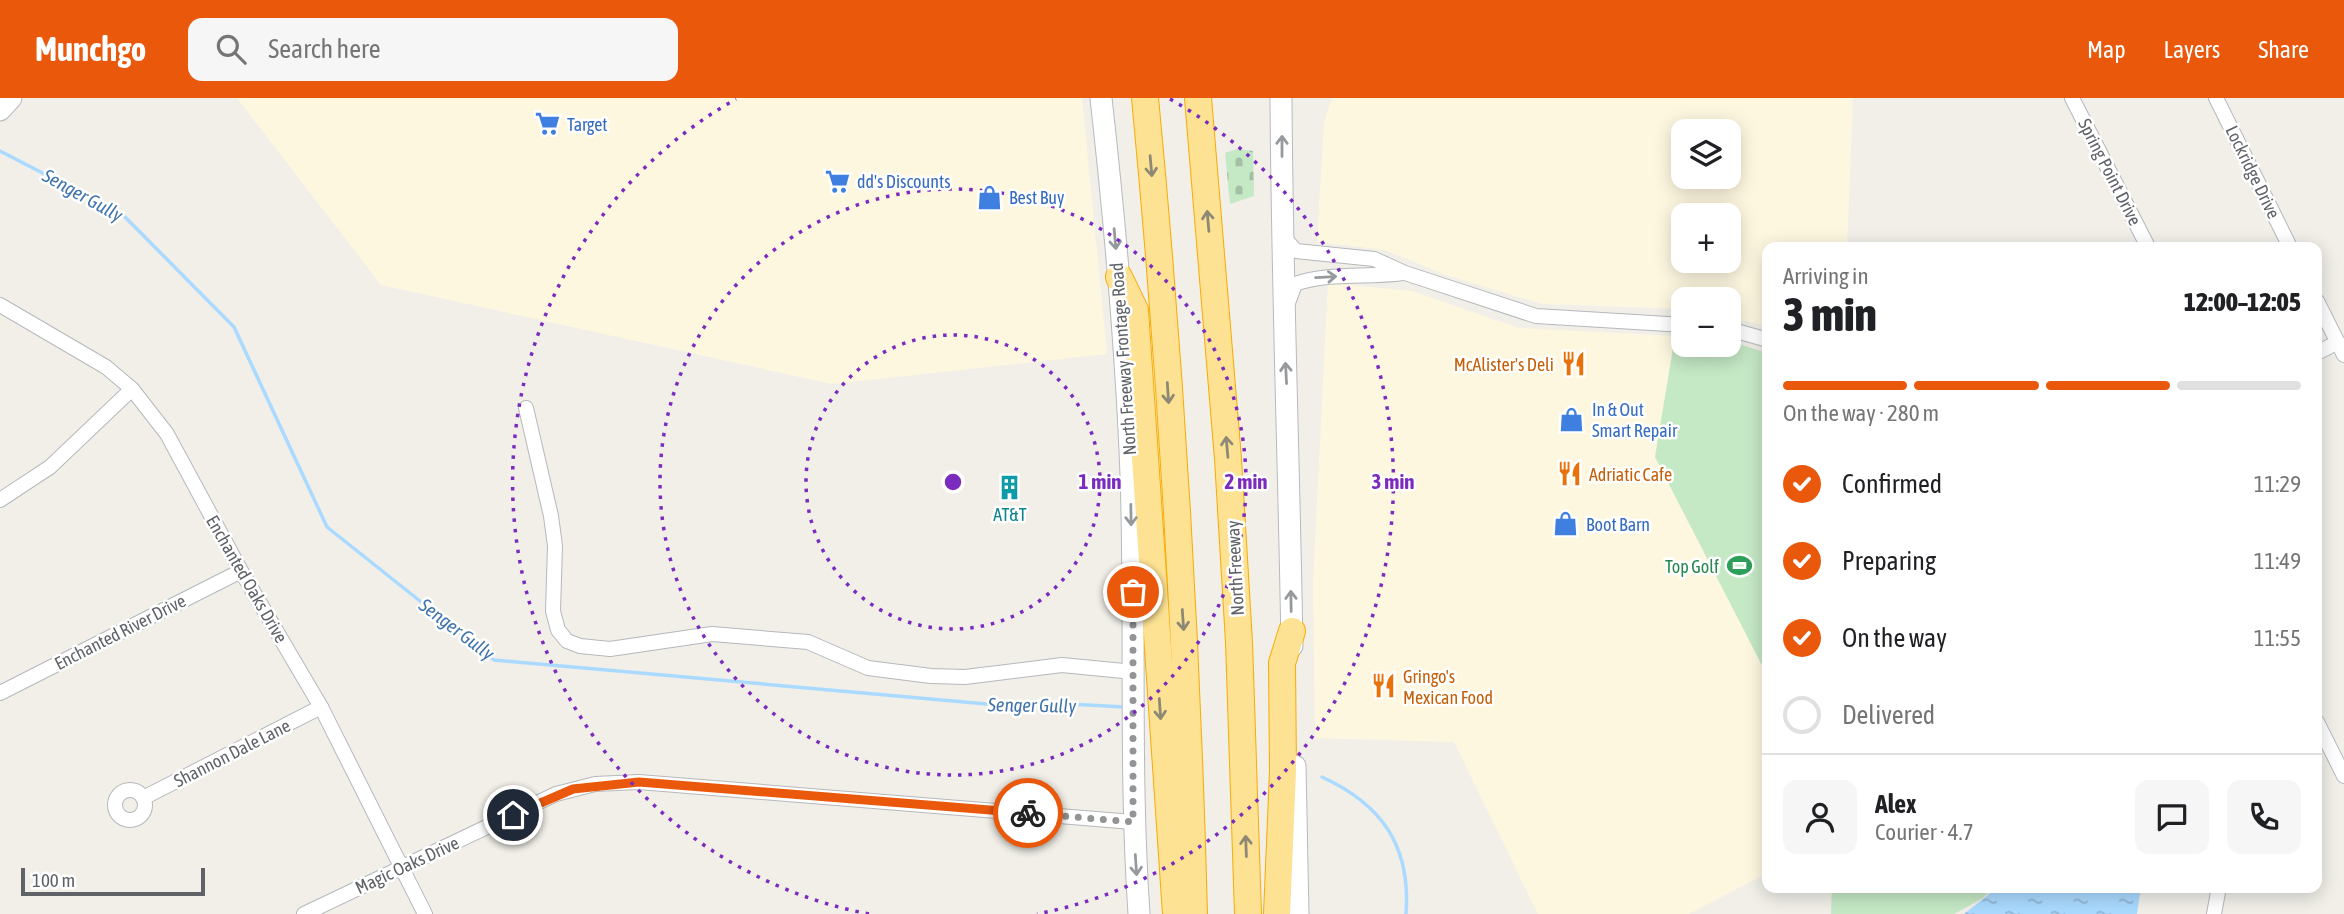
<!DOCTYPE html>
<html lang="en">
<head>
<meta charset="utf-8">
<style>
	body { margin:0; font-family:"Asap Condensed",sans-serif; background:#f6f6f6; color:#202124; height:100vh; display:flex; flex-direction:column; font-size:26px; white-space:nowrap }
	* { box-sizing:border-box; margin:0 }
	p { font-size:23px; color:#757577 }
	.icon { flex:none; width:38px; height:38px; fill:none; stroke:currentColor; stroke-width:2; stroke-linecap:round; stroke-linejoin:round }
	.map { position:relative; flex:1; overflow:hidden }
	.details { position:absolute; left:1762px; top:144px; width:560px; height:651px; display:flex; flex-direction:column; background:#fff; border-radius:14px; box-shadow:0 4px 18px #0003 }
	.details>* { flex:none }
	.tools { position:absolute; left:1671px; top:21px; display:grid; gap:14px }
	.tools a { display:grid; place-items:center; width:70px; height:70px; border-radius:14px; background:#fff; box-shadow:0 4px 18px #0003; font-size:35px }
	.scale { position:absolute; left:21px; bottom:18px; width:184px; box-sizing:border-box; padding-left:7px; border:4px solid #5f6368; border-top:0; font-size:19px; line-height:24px; white-space:nowrap; color:#5f6368; -webkit-text-stroke:5px #fff; paint-order:stroke }
	.pin { position:absolute; display:grid; place-items:center; width:60px; height:60px; color:#fff; margin:-30px; border:4px solid #fff; border-radius:50%; box-shadow:0 2px 7px #0007 }
	.courier { position:absolute; display:grid; place-items:center; width:70px; height:70px; margin:-35px; border:5px solid #ea580c; border-radius:50%; background:#fff; color:#222; box-shadow:0 2px 9px #0007 }
	.head em { font-style:normal; font-weight:800 }
	.head div { display:flex; flex-direction:column-reverse }
	.head { display:flex; align-items:center; justify-content:space-between; height:119px; padding:0 21px }
	h1 { font-size:46px; font-weight:800; line-height:52px }
	.bar { display:grid; grid-template-columns:repeat(4,1fr); gap:10px 7px; align-content:center; height:84px; padding:0 21px }
	.bar i { height:9px; border-radius:5px; background:#e0e0e0 }
	.bar .active { background:#ea580c }
	.bar p { grid-column:span 4 }
	.line { display:flex; align-items:center; gap:18px; padding:0 21px; border-top:2px solid #e0e0e0 }
	.line div { flex:1 }
	.round { display:grid; place-items:center; flex:none; width:74px; height:74px; border-radius:14px; background:#f6f6f6 }
	ol { padding:0 21px; list-style:none }
	li { display:flex; align-items:center; gap:21px; height:77px }
	li p { margin-inline-start:auto }
	li .icon { padding:7px; border-radius:50%; background:#ea580c; color:#fff; stroke-width:4 }
	li:last-child { color:#757577 }
	li i { width:38px; height:38px; border:4px solid #e0e0e0; border-radius:50% }
	header { display:flex; align-items:center; gap:42px; box-sizing:border-box; height:98px; padding:0 35px; background:#ea580c; color:#fff }
	header strong { font-size:33px }
	nav { display:flex; gap:38px; margin-inline-start:auto; font-size:24px }
	.search { width:490px; height:63px; background:#f6f6f6; display:flex; align-items:center; gap:18px; box-sizing:border-box; padding:0 24px; border-radius:14px; color:#757577; font-size:26px }
	.map>svg:first-child { display:block }
	.commercial { fill:#fef7e0; fill-rule:evenodd }
	.cemetery { fill:url(#cemetery-stones) }
	.pitch { fill:#c5e8c5 }
	.water { fill:url(#water-ripples) }
	.lines { fill:none; stroke-linecap:round; stroke-linejoin:round }
	.stream { stroke:#aadaff; stroke-width:3.5 }
	.street-casing { stroke:#b5b8bc; stroke-width:16 }
	.secondary-casing { stroke:#b6babf; stroke-width:23 }
	.highway-casing { stroke:#f9ab00; stroke-width:28 }
	.street { stroke:#fff; stroke-width:14 }
	.secondary { stroke:#fff; stroke-width:21 }
	.highway { stroke:#fde293; stroke-width:26 }
	.oneway { stroke:#979a9d }
	.oneway2 { stroke:#8e8975 }
	.done { stroke:#929495; stroke-width:7; stroke-dasharray:0 12.6 }
	.route { stroke:#ea580c; stroke-width:9 }
	.ring { fill:none; stroke:#7b2cbf; stroke-width:3.5; stroke-dasharray:3.5 7 }
	.labels { text-anchor:middle; dominant-baseline:central; stroke-width:5; stroke-linejoin:round; paint-order:stroke }
	.shop-label { font-size:18px; fill:#366cbe; stroke:#fff; text-anchor:start }
	.street-label { font-size:18px; fill:#5f6368; stroke:#fff }
	.food-label { font-size:18px; fill:#c56008; stroke:#fff; text-anchor:start }
	.culture-label { font-size:18px; fill:#0d838f; stroke:#fff }
	.leisure-label { font-size:18px; fill:#27864d; stroke:#fff; text-anchor:end }
	.water-label { font-size:19px; font-style:italic; fill:#4174aa; stroke:#fff }
	.centre { fill:#7b2cbf; stroke:#fff; stroke-width:3.5 }
	.ring-label { font-size:21px; text-anchor:middle; font-weight:bold; fill:#7b2cbf; stroke:#fff; stroke-width:5; stroke-linejoin:round; paint-order:stroke }
</style>
</head>
<body>
<header>
<strong>Munchgo</strong>
<div class="search"><svg class="icon" aria-label="search" viewBox="0 0 24 24"><circle cx="10" cy="10" r="6"/><path d="M15 15l6 6"/></svg>Search here</div>
<nav><a>Map</a><a>Layers</a><a>Share</a></nav>
</header>
<div class="map">
<svg width="2344" height="816" viewBox="0 0 2344 816">
	<defs>
		<pattern id="cemetery-stones" width="16" height="16" patternUnits="userSpaceOnUse" patternTransform="scale(1.75)"><rect width="16" height="16" fill="#c5e8c5"/><path d="M2 7V4a2 2 0 0 1 4 0v3zM10 15v-3a2 2 0 0 1 4 0v3z" fill="#a3c0a4"/></pattern>
		<pattern id="water-ripples" width="26" height="14" patternUnits="userSpaceOnUse" patternTransform="scale(1.75)"><rect width="26" height="14" fill="#aadaff"/><path d="M2 4q2-2 4 0t4 0M15 11q2-2 4 0t4 0" fill="none" stroke="#8eb4d2"/></pattern>
	</defs>
	<rect width="100%" height="100%" fill="#f1efe8"/>
	<g class="commercial">
		<polygon points="237,0 1082,0 1107,256 832,286 381,187"/>
		<path d="M1332 0H1853L1847 149H1768L1767 228 1729 220V201H1684L1683 211 1542 206 1446 177 1385 152 1317 144 1324 24ZM1684 33H1729V79H1684ZM1684 117H1729V163H1684Z"/>
		<polygon points="1328,185 1412,193 1519,230 1675,238 1655,359 1767,577 1767,775 1689,816 1538,816 1454,644 1315,640 1313,485"/>
	</g>
	<polygon class="cemetery" points="1237,51 1253,53 1254,98 1230,106 1225,55"/>
	<g class="pitch">
		<polygon points="1675,238 1683,238 1684,247 1729,247 1729,243 1767,255 1767,577 1655,359"/>
		<polygon points="1832,789 1993,789 1983,800 1954,816 1831,816"/>
	</g>
	<polygon class="water" points="1998,789 2141,789 2137,816 1964,816"/>
	<g class="lines">
		<g class="stream">
			<polyline points="0,53 122,116 234,229 327,429 494,562 998,607 1069,606 1124,609"/>
			<path d="M1322 679C1383 707 1411 749 1406 816"/>
		</g>
		<defs>
			<g id="street">
				<polyline points="2072,0 2148,149"/>
				<polyline points="2216,0 2290,149"/>
				<polyline points="1282,137 1296,153 1374,161 1405,175 1536,218 1684,227"/>
				<polyline points="2317,203 2344,257"/>
				<path d="M1288 205 1295 186C1329 174 1366 180 1403 175"/>
				<polyline points="0,207 106,269 132,291 167,336 241,473 321,609 425,816"/>
				<polyline points="1729,231 1768,242"/>
				<polyline points="2317,255 2338,244"/>
				<polyline points="526,310 551,418 555,448 553,513 558,532 567,543 580,548 610,551 712,536 808,544 868,570 931,578 965,579 1062,567 1134,574"/>
				<polyline points="0,402 50,369 132,291"/>
				<polyline points="0,595 241,473"/>
				<polyline points="2317,624 2344,678"/>
				<circle cx="130" cy="707" r="15"/>
				<polyline points="143,700 321,609"/>
				<polyline points="304,816 556,696 595,686 639,684 1133,724"/>
				<polyline points="2214,816 2219,789"/>
			</g>
			<g id="secondary">
				<path d="M1101 0C1115 125 1126 250 1131 376 1136 523 1129 669 1139 816"/>
				<path d="M1281 0C1282 183 1289 365 1292 548"/>
				<polyline points="0,12 11,0"/>
				<polyline points="1295,668 1298,816"/>
			</g>
			<g id="highway">
				<path d="M1145 0C1171 271 1187 544 1194 816"/>
				<polyline points="1198,0 1228,361 1239,544 1248,816"/>
				<polyline points="1119,179 1135,212 1176,816"/>
				<polyline points="1277,816 1283,673 1282,565 1292,533"/>
			</g>
		</defs>
		<use href="#street" class="street-casing"/>
		<use href="#secondary" class="secondary-casing"/>
		<use href="#highway" class="highway-casing"/>
		<use href="#street" class="street"/>
		<use href="#secondary" class="secondary"/>
		<use href="#highway" class="highway"/>
	</g>
	<defs><path id="oneway-shaft" d="M-6 0H5M1.5-3L5.5 0L1.5 3" fill="none" stroke-width="1.6" stroke-linecap="round" stroke-linejoin="round" transform="scale(1.75)"/></defs>
	<g class="oneway">
		<use href="#oneway-shaft" transform="translate(1282 48) rotate(-90)"/>
		<use href="#oneway-shaft" transform="translate(1115 141) rotate(85)"/>
		<use href="#oneway-shaft" transform="translate(1326 179) rotate(-3)"/>
		<use href="#oneway-shaft" transform="translate(1286 275) rotate(-93)"/>
		<use href="#oneway-shaft" transform="translate(1131 417) rotate(89)"/>
		<use href="#oneway-shaft" transform="translate(1291 503) rotate(-91)"/>
		<use href="#oneway-shaft" transform="translate(1136 767) rotate(86)"/>
	</g>
	<g class="oneway2">
		<use href="#oneway-shaft" transform="translate(1151 68) rotate(85)"/>
		<use href="#oneway-shaft" transform="translate(1208 123) rotate(-95)"/>
		<use href="#oneway-shaft" transform="translate(1168 295) rotate(86)"/>
		<use href="#oneway-shaft" transform="translate(1227 349) rotate(-95)"/>
		<use href="#oneway-shaft" transform="translate(1183 522) rotate(86)"/>
		<use href="#oneway-shaft" transform="translate(1160 611) rotate(86)"/>
		<use href="#oneway-shaft" transform="translate(1246 748) rotate(-92)"/>
	</g>
	<g class="lines">
		<polyline class="done" points="1028,715 1133,724 1133,494"/>
		<polyline class="route" points="513,717 573,691 639,684 1028,715"/>
	</g>
	<g class="ring">
		<circle cx="953" cy="384" r="147"/>
		<circle cx="953" cy="384" r="293"/>
		<path d="M869 816A440 440 0 0 1 736 1M1170 1A440 440 0 0 1 1037 816"/>
	</g>
	<defs>
		<symbol id="supermarket-bare" viewBox="-9 -9 18 18"><path d="M-6-5.5h2.5l.6 2H6L4.5 2H-2.5L-4.4-4H-6ZM-1.5 3.2a1.3 1.3 0 1 0 .1 0ZM3 3.2a1.3 1.3 0 1 0 .1 0Z" fill="#3f7fe0" stroke="#fff" stroke-width="2.5" paint-order="stroke"/></symbol>
		<symbol id="shop-bare" viewBox="-9 -9 18 18"><path d="M-5-2.5h2.3a2.7 3.5 0 0 1 5.4 0H5L5.5 6h-11ZM-1.5-2.5h3a1.5 2.3 0 0 0-3 0Z" fill="#3f7fe0" stroke="#fff" stroke-width="2.5" paint-order="stroke"/></symbol>
		<symbol id="restaurant-bare" viewBox="-9 -9 18 18"><path d="M-5-6h1v4h1v-4h1v4h1v-4h1v5L-1.5 .5V6h-2V.5L-5-1ZM5-6V6H3V1.5H1.5Q1.5-4 5-6Z" fill="#e8710a" stroke="#fff" stroke-width="2.5" paint-order="stroke"/></symbol>
		<symbol id="building-bare" viewBox="-9 -9 18 18"><path d="M-4-6H4V6H1V3H-1V6H-4ZM-2.5-4.3h1.7v1.8h-1.7ZM.8-4.3h1.7v1.8H.8ZM-2.5-1h1.7V.8h-1.7ZM.8-1h1.7V.8H.8Z" fill="#0f9aa8" stroke="#fff" stroke-width="2.5" paint-order="stroke"/></symbol>
		<symbol id="stadium-bare" viewBox="-9 -9 18 18"><path d="M0-5a6.5 5 0 1 0 0 10a6.5 5 0 1 0 0-10ZM-3.5-1.8h7v3.6h-7Z" fill="#2e9e5b" stroke="#fff" stroke-width="2.5" paint-order="stroke"/></symbol>
	</defs>
	<g fill-rule="evenodd">
		<use href="#supermarket-bare" x="530" y="8" width="35" height="35"/>
		<use href="#supermarket-bare" x="820" y="66" width="35" height="35"/>
		<use href="#shop-bare" x="972" y="82" width="35" height="35"/>
		<use href="#restaurant-bare" x="1556" y="248" width="35" height="35"/>
		<use href="#shop-bare" x="1554" y="304" width="35" height="35"/>
		<use href="#restaurant-bare" x="1552" y="358" width="35" height="35"/>
		<use href="#building-bare" x="992" y="372" width="35" height="35"/>
		<use href="#shop-bare" x="1548" y="408" width="35" height="35"/>
		<use href="#stadium-bare" x="1722" y="450" width="35" height="35"/>
		<use href="#restaurant-bare" x="1366" y="570" width="35" height="35"/>
	</g>
	<g class="labels">
		<g class="shop-label">
			<text x="567" y="26">Target</text>
			<text x="857" y="83">dd's Discounts</text>
			<text x="1009" y="99">Best Buy</text>
			<text x="1592" y="311">In &amp; Out<tspan x="1592" dy="21">Smart Repair</tspan></text>
			<text x="1586" y="426">Boot Barn</text>
		</g>
		<g class="street-label">
			<text transform="translate(2110 74) rotate(63)">Spring Point Drive</text>
			<text transform="translate(2253 74) rotate(64)">Lockridge Drive</text>
			<text transform="translate(1123 261) rotate(-94)">North Freeway Frontage Road</text>
			<text transform="translate(1235 470) rotate(-93)">North Freeway</text>
			<text transform="translate(247 481) rotate(60)">Enchanted Oaks Drive</text>
			<text transform="translate(120 534) rotate(-27)">Enchanted River Drive</text>
			<text transform="translate(232 655) rotate(-27)">Shannon Dale Lane</text>
			<text transform="translate(407 767) rotate(-25)">Magic Oaks Drive</text>
		</g>
		<g class="food-label">
			<text x="1554" y="266" text-anchor="end">McAlister's Deli</text>
			<text x="1589" y="376">Adriatic Cafe</text>
			<text x="1403" y="578">Gringo's<tspan x="1403" dy="21">Mexican Food</tspan></text>
		</g>
		<g class="culture-label">
			<text x="1010" y="416">AT&amp;T</text>
		</g>
		<g class="leisure-label">
			<text x="1719" y="468">Top Golf</text>
		</g>
		<g class="water-label">
			<text transform="translate(83 97) rotate(29)">Senger Gully</text>
			<text transform="translate(457 531) rotate(37)">Senger Gully</text>
			<text transform="translate(1032 607) rotate(1)">Senger Gully</text>
		</g>
	</g>
	<circle cx="953" cy="384" r="10" class="centre"/>
	<g class="ring-label">
		<text x="1100" y="391">1 min</text>
		<text x="1246" y="391">2 min</text>
		<text x="1393" y="391">3 min</text>
	</g>
</svg>
<div class="tools">
<a><svg class="icon" aria-label="layers" viewBox="0 0 24 24"><path d="M12 4l9 5-9 5-9-5zM3 14l9 5 9-5"/></svg></a>
<a>+</a>
<a>−</a>
</div>
<div class="scale">100 m</div>
<div class="pin" style="left:1133px;top:494px;background:#ea580c"><svg class="icon" aria-label="bag" viewBox="0 0 24 24"><path d="M5 8h14l-1 12H6zM9 8a3 3 0 0 1 6 0"/></svg></div>
<div class="pin" style="left:513px;top:717px;background:#1f2937"><svg class="icon" aria-label="home" viewBox="0 0 24 24"><path d="M3 11l9-7 9 7M6 9v11h12V9"/></svg></div>
<div class="courier" style="left:1028px;top:715px"><svg class="icon" aria-label="bike" viewBox="0 0 24 24"><circle cx="6" cy="16" r="4"/><circle cx="18" cy="16" r="4"/><path d="M6 16l4-8h5l3 8M10 8l3 8H6M13 5h3"/></svg></div>
<section class="details">
<div class="head"><div><h1>3 min</h1><p>Arriving in</p></div><em>12:00–12:05</em></div>
<div class="bar"><i class="active"></i><i class="active"></i><i class="active"></i><i></i><p>On the way · 280 m</p></div>
<ol>
<li><svg class="icon" aria-label="check" viewBox="0 0 24 24"><path d="M5 12l5 5 9-10"/></svg>Confirmed<p>11:29</p></li>
<li><svg class="icon" aria-label="check" viewBox="0 0 24 24"><path d="M5 12l5 5 9-10"/></svg>Preparing<p>11:49</p></li>
<li><svg class="icon" aria-label="check" viewBox="0 0 24 24"><path d="M5 12l5 5 9-10"/></svg>On the way<p>11:55</p></li>
<li><i></i>Delivered</li>
</ol>
<div class="line" style="height:126px"><a class="round"><svg class="icon" aria-label="person" viewBox="0 0 24 24"><circle cx="12" cy="8" r="4"/><path d="M4 21q1-7 8-7t8 7"/></svg></a><div><b>Alex</b><p>Courier · 4.7</p></div><a class="round"><svg class="icon" aria-label="chat" viewBox="0 0 24 24"><path d="M4 5h16v11H9l-5 4z"/></svg></a><a class="round"><svg class="icon" aria-label="phone" viewBox="0 0 24 24"><path d="M5 4h4l2 5-3 2q2 4 5 5l2-3 5 2v4C11 20 4 13 5 4z"/></svg></a></div>
</section>
</div>
</body>
</html>
